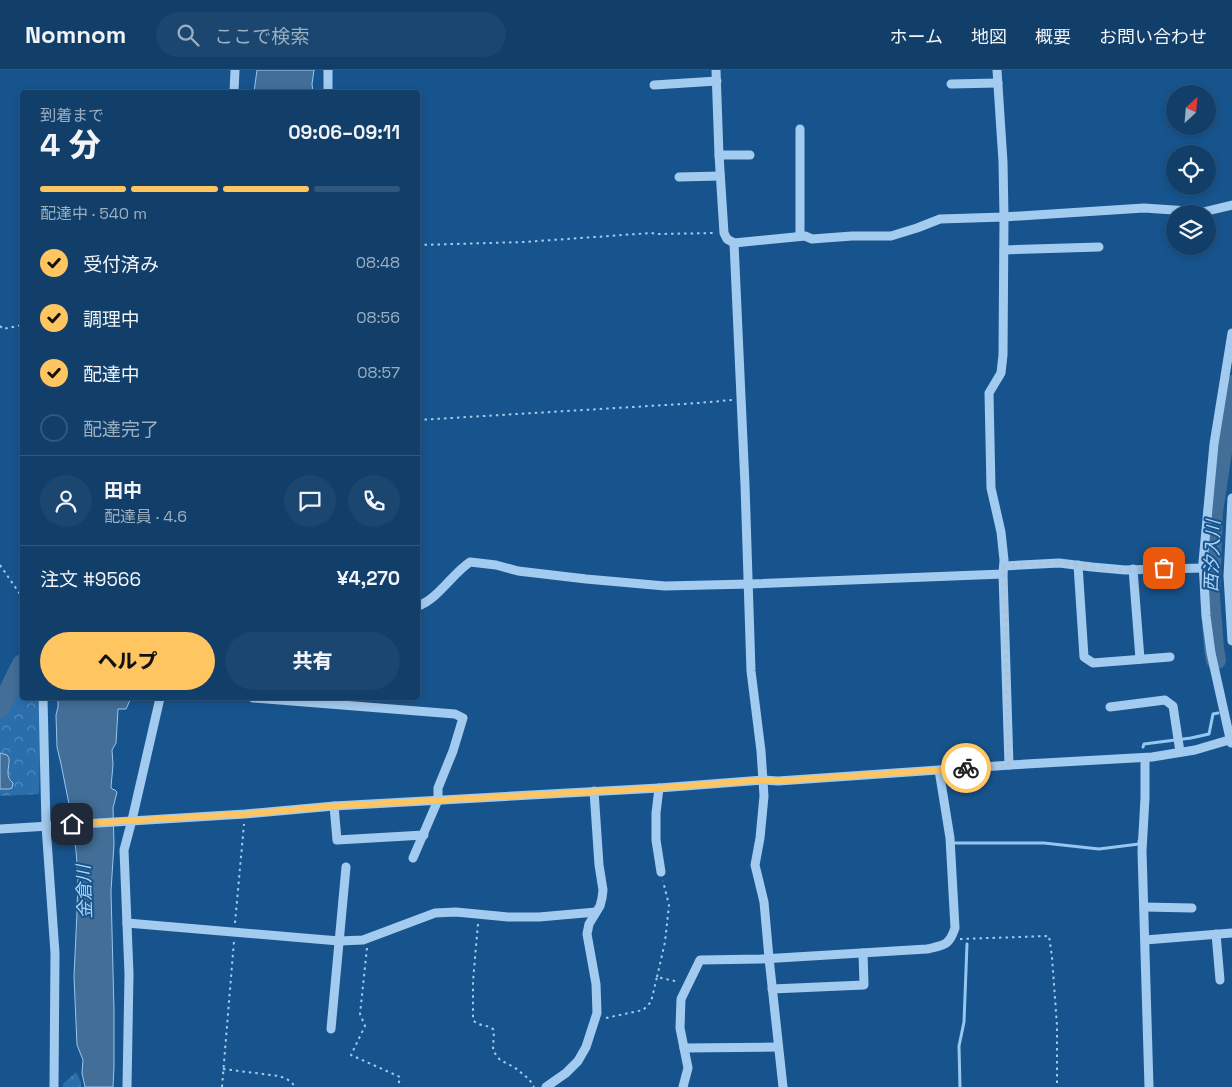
<!DOCTYPE html>
<html lang="ja">
<head>
<meta charset="utf-8">
<style>
	body { margin:0; font-family:"Space Grotesk","Noto Sans JP",sans-serif; background:#1a4670; color:#f1f3f6; height:100vh; display:flex; flex-direction:column; font-size:19px; white-space:nowrap }
	* { box-sizing:border-box; margin:0 }
	p { font-size:16px; color:#9cafc1 }
	.icon { flex:none; width:28px; height:28px; fill:none; stroke:currentColor; stroke-width:2; stroke-linecap:round; stroke-linejoin:round }
	.map { position:relative; flex:1; overflow:hidden }
	.drawer { position:absolute; left:20px; top:20px; width:400px; height:610px; display:flex; flex-direction:column; background:#113f6a; border-radius:5px; box-shadow:0 2px 8px #0003,0 0 0 1px #30587e }
	.drawer>* { flex:none }
	.needle { width:32px; rotate:26deg }
	.fabs { position:absolute; left:1166px; top:15px; display:grid; gap:10px }
	.fabs a { display:grid; place-items:center; width:50px; height:50px; border-radius:50%; background:#113f6a; box-shadow:0 2px 8px #0003,0 0 0 1px #30587e; font-size:25px }
	.pin { position:absolute; display:grid; place-items:center; width:42px; height:42px; color:#fff; margin:-21px; border-radius:10px; box-shadow:0 2px 8px #0006 }
	.courier { position:absolute; display:grid; place-items:center; width:50px; height:50px; margin:-25px; border:4px solid #ffc561; border-radius:50%; background:#fff; color:#222; box-shadow:0 1px 6px #0007 }
	.summary em { font-style:normal; font-weight:800 }
	.summary div { display:flex; flex-direction:column-reverse }
	.summary { display:flex; align-items:center; justify-content:space-between; height:85px; padding:0 20px }
	h1 { font-size:32px; font-weight:800; line-height:38px }
	.bar { display:grid; grid-template-columns:repeat(4,1fr); gap:8px 5px; align-content:center; height:60px; padding:0 20px }
	.bar i { height:6px; border-radius:4px; background:#30587e }
	.bar .selected { background:#ffc561 }
	.bar p { grid-column:span 4 }
	.line { display:flex; align-items:center; gap:12px; padding:0 20px; border-top:1px solid #30587e }
	.line div { flex:1 }
	.round { display:grid; place-items:center; flex:none; width:52px; height:52px; border-radius:26px; background:#1a4670 }
	ol { padding:0 20px; list-style:none }
	li { display:flex; align-items:center; gap:15px; height:55px }
	li p { margin-inline-start:auto }
	li .icon { padding:5px; border-radius:50%; background:#ffc561; color:#111; stroke-width:4 }
	li:last-child { color:#9cafc1 }
	li i { width:28px; height:28px; border:2px solid #30587e; border-radius:50% }
	.cta { display:flex; gap:10px; margin-top:auto; padding:10px 20px }
	.cta a { flex:1; height:58px; border-radius:30px; background:#ffc561; color:#111; font-size:20px; font-weight:800; line-height:58px; text-align:center }
	.cta a+a { background:#1a4670; color:#f1f3f6 }
	header { display:flex; align-items:center; gap:30px; box-sizing:border-box; height:70px; padding:0 25px; background:#113f6a; border-bottom:1px solid #30587e }
	header strong { font-size:24px }
	nav { display:flex; gap:28px; margin-inline-start:auto; font-size:18px }
	.search { width:350px; height:45px; background:#1a4670; display:flex; align-items:center; gap:12px; box-sizing:border-box; padding:0 18px; border-radius:28px; color:#9cafc1; font-size:19px }
	.map>svg:first-child { display:block }
	.forest { fill:url(#forest-crowns) }
	.water { fill:#426e97; stroke:#95c7f2 }
	.lines { fill:none; stroke-linecap:round; stroke-linejoin:round }
	.stream { stroke:#95c7f2; stroke-width:3 }
	.river { stroke:#426e97; stroke-width:20 }
	.path { stroke:#a3cbef; stroke-width:2; stroke-dasharray:2.5 4; stroke-linecap:butt }
	.minor { stroke:#a3cbef; stroke-width:9 }
	.done { stroke:#aec3d7; stroke-width:5; stroke-dasharray:0 9 }
	.route { stroke:#ffc561; stroke-width:6 }
	.labels { text-anchor:middle; dominant-baseline:central; stroke-width:4; stroke-linejoin:round; paint-order:stroke }
	.water-label { font-size:18px; font-style:italic; fill:#aed5f6; stroke:#17548d }
</style>
</head>
<body>
<header>
<strong>Nomnom</strong>
<div class="search"><svg class="icon" aria-label="search" viewBox="0 0 24 24"><circle cx="10" cy="10" r="6"/><path d="M15 15l6 6"/></svg>ここで検索</div>
<nav><a>ホーム</a><a>地図</a><a>概要</a><a>お問い合わせ</a></nav>
</header>
<div class="map">
<svg width="1232" height="1017" viewBox="0 0 1232 1017">
	<defs>
		<pattern id="forest-crowns" width="20" height="18" patternUnits="userSpaceOnUse" patternTransform="scale(1.25)"><rect width="20" height="18" fill="#2a6eac"/><path d="M2 6a3 3 0 1 1 6 0M12 15a3 3 0 1 1 6 0" fill="none" stroke="#558bbd"/></pattern>
	</defs>
	<rect width="100%" height="100%" fill="#17548d"/>
	<g class="forest">
		<polygon points="22,602 22,628 38,628 40,676 39,724 0,726 0,645"/>
		<polygon points="76,1002 81,1012 81,1017 63,1017 63,1014"/>
	</g>
	<g class="water">
		<polygon points="257,0 314,0 312,14 313,22 254,22"/>
		<polygon points="58,628 131,628 126,639 118,639 116,673 112,680 113,695 111,717 112,719 115,720 117,722 113,738 114,774 111,821 114,941 114,997 113,1017 85,1017 82,1003 83,990 77,975 74,906 77,842 78,806 76,781 70,739 61,694 57,677 56,645 58,637"/>
		<path d="M0 683 7 685 9 688C10 697 4 706 13 713L12 718 9 719H0Z"/>
	</g>
	<g class="lines">
		<g class="stream">
			<polyline points="1143,677 1144,674 1191,668 1209,664 1213,644 1218,643"/>
			<polyline points="952,773 1044,773 1099,779 1139,774 1139,771"/>
			<polyline points="960,1017 959,976 964,952 967,874"/>
		</g>
		<g class="river">
			<polyline points="1216,590 1214,579 1210,527 1213,442 1232,315"/>
			<polyline points="0,638 22,594"/>
		</g>
		<g class="path">
			<polyline points="418,175 524,172 651,163 659,164 715,163"/>
			<polyline points="0,256 3,259 22,255"/>
			<polyline points="418,350 699,333 732,330"/>
			<polyline points="0,495 22,527"/>
			<polyline points="235,853 244,754"/>
			<path d="M478 854 473 911V950C479 957 488 954 494 960L493 980 496 985 500 990 514 997 529 1009 534 1017"/>
			<polyline points="960,869 1049,866 1052,887 1057,956 1057,1017"/>
			<polyline points="367,878 360,944 365,956 351,985 400,1007 398,1017"/>
			<polyline points="657,907 665,872 669,835 663,811"/>
			<polyline points="606,948 643,940 651,932 657,907 679,912"/>
			<polyline points="223,999 279,1006 287,1009 293,1014 292,1017"/>
			<polyline points="222,1017 234,871"/>
		</g>
		<g class="minor">
			<polyline points="716,0 719,85 724,163 727,169 734,173 745,415 751,601 761,681 764,726 760,768 755,795 764,832 769,888 783,1017"/>
			<polyline points="997,0 1003,92 1004,147 1003,285 1001,303 989,323 991,418 1001,462 1004,490 1003,504 1009,695"/>
			<polyline points="951,14 998,13"/>
			<polyline points="654,15 717,11"/>
			<polyline points="234,22 235,0"/>
			<polyline points="328,22 328,0"/>
			<polyline points="800,59 800,166"/>
			<polyline points="719,85 750,85"/>
			<polyline points="679,107 720,106"/>
			<polyline points="734,173 805,166 812,169 852,166 891,166 917,158 940,149 1004,147 1144,138 1203,142 1232,135"/>
			<polyline points="1004,180 1099,177"/>
			<polyline points="1232,428 1228,506 1232,571"/>
			<polyline points="1078,495 1084,587 1093,593 1170,587"/>
			<polyline points="1004,496 1059,493 1092,497 1125,500 1203,498"/>
			<polyline points="1133,499 1140,589"/>
			<path d="M418 536C438 529 452 504 470 492L496 495 518 501 586 509 665 516 749 514 1003 504"/>
			<polyline points="43,628 46,756 55,883 54,1017"/>
			<polyline points="253,628 455,644 463,648 453,681 438,718 438,730 413,788"/>
			<polyline points="1110,637 1165,630 1173,636 1180,682"/>
			<polyline points="1231,673 1211,583 1206,546 1203,492 1214,374 1232,263"/>
			<polyline points="1145,688 1145,728 1142,781 1149,1017"/>
			<polyline points="659,718 656,743 656,770 661,802"/>
			<polyline points="334,736 337,770 424,765"/>
			<polyline points="0,759 245,744 334,736 659,718 763,710 778,711 1026,694 1152,687 1195,680 1232,669"/>
			<polyline points="1144,837 1192,838"/>
			<polyline points="127,853 339,871 363,870 435,843 456,842 508,847 539,847 596,842"/>
			<polyline points="1216,864 1220,910"/>
			<polyline points="1145,870 1232,863"/>
			<polyline points="772,919 864,915 863,883"/>
			<polyline points="331,959 346,797"/>
			<polyline points="684,978 778,977"/>
			<polyline points="127,1017 129,904 124,780 132,750 160,628"/>
			<polyline points="546,1017 566,1003 578,991 586,977 597,943 596,914 587,864 589,854 600,836 602,828 603,820 599,795 594,721"/>
			<path d="M683 1017 688 998 680 958 681 929 700 890 761 889 927 879C944 875 949 876 955 858L950 768 939 700"/>
		</g>
	</g>
	<g class="lines">
		<polyline class="done" points="966,698 1009,696 1004,496 1060,492 1092,497 1125,500 1164,498"/>
		<polyline class="route" points="72,754 245,744 334,736 659,718 763,710 778,711 966,698"/>
	</g>
	<g class="labels">
		<g class="water-label">
			<text transform="translate(1212 486) rotate(-88)">西汐入川</text>
			<text transform="translate(84 822) rotate(-92)">金倉川</text>
		</g>
	</g>
</svg>
<div class="fabs">
<a><svg class="needle" viewBox="-14 -14 28 28"><path d="M0-13l5 13h-10z" fill="#e53935"/><path d="M0 13l5-13h-10z" fill="#9cafc1"/></svg></a>
<a><svg class="icon" aria-label="locate" viewBox="0 0 24 24"><circle cx="12" cy="12" r="6"/><path d="M12 2v4M12 18v4M2 12h4M18 12h4"/></svg></a>
<a><svg class="icon" aria-label="layers" viewBox="0 0 24 24"><path d="M12 4l9 5-9 5-9-5zM3 14l9 5 9-5"/></svg></a>
</div>
<div class="pin" style="left:1164px;top:498px;background:#ea580c"><svg class="icon" aria-label="bag" viewBox="0 0 24 24"><path d="M5 8h14l-1 12H6zM9 8a3 3 0 0 1 6 0"/></svg></div>
<div class="pin" style="left:72px;top:754px;background:#1f2937"><svg class="icon" aria-label="home" viewBox="0 0 24 24"><path d="M3 11l9-7 9 7M6 9v11h12V9"/></svg></div>
<div class="courier" style="left:966px;top:698px"><svg class="icon" aria-label="bike" viewBox="0 0 24 24"><circle cx="6" cy="16" r="4"/><circle cx="18" cy="16" r="4"/><path d="M6 16l4-8h5l3 8M10 8l3 8H6M13 5h3"/></svg></div>
<section class="drawer">
<div class="summary"><div><h1>4 分</h1><p>到着まで</p></div><em>09:06–09:11</em></div>
<div class="bar"><i class="selected"></i><i class="selected"></i><i class="selected"></i><i></i><p>配達中 · 540 m</p></div>
<ol>
<li><svg class="icon" aria-label="check" viewBox="0 0 24 24"><path d="M5 12l5 5 9-10"/></svg>受付済み<p>08:48</p></li>
<li><svg class="icon" aria-label="check" viewBox="0 0 24 24"><path d="M5 12l5 5 9-10"/></svg>調理中<p>08:56</p></li>
<li><svg class="icon" aria-label="check" viewBox="0 0 24 24"><path d="M5 12l5 5 9-10"/></svg>配達中<p>08:57</p></li>
<li><i></i>配達完了</li>
</ol>
<div class="line" style="height:90px"><a class="round"><svg class="icon" aria-label="person" viewBox="0 0 24 24"><circle cx="12" cy="8" r="4"/><path d="M4 21q1-7 8-7t8 7"/></svg></a><div><b>田中</b><p>配達員 · 4.6</p></div><a class="round"><svg class="icon" aria-label="chat" viewBox="0 0 24 24"><path d="M4 5h16v11H9l-5 4z"/></svg></a><a class="round"><svg class="icon" aria-label="phone" viewBox="0 0 24 24"><path d="M5 4h4l2 5-3 2q2 4 5 5l2-3 5 2v4C11 20 4 13 5 4z"/></svg></a></div>
<div class="line" style="height:65px"><div>注文 #9566</div><b>¥4,270</b></div>
<div class="cta"><a>ヘルプ</a><a>共有</a></div>
</section>
</div>
</body>
</html>
